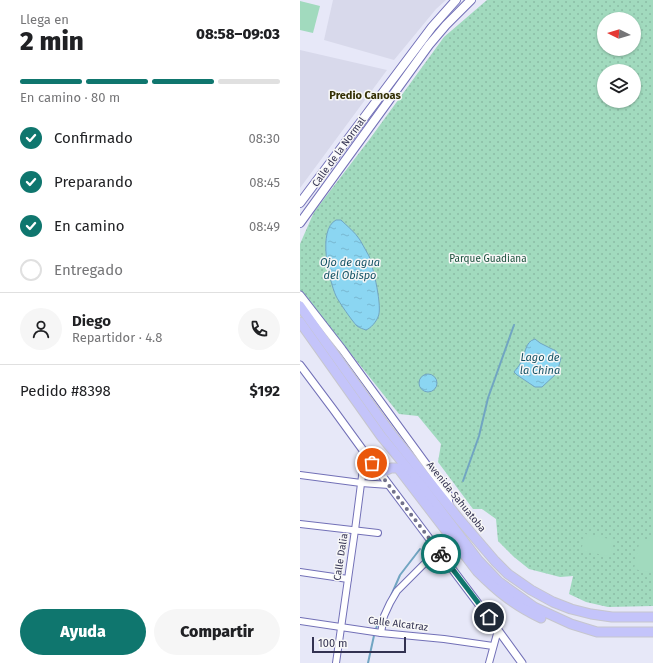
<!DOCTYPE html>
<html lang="es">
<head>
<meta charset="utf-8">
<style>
	body { margin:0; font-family:"Fira Sans",sans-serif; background:#f6f6f6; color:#202124; height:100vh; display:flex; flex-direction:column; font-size:15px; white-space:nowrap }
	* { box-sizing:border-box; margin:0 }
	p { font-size:13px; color:#757577 }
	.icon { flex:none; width:22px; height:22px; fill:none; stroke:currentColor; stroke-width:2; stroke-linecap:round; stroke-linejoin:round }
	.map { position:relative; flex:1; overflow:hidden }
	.drawer { display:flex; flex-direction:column; background:#fff; width:300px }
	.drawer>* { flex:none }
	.needle { width:26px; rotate:275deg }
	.controls { position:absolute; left:297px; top:12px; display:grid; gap:8px }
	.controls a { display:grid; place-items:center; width:44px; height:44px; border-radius:50%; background:#fff; box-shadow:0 1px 3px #0004; font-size:20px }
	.scale { position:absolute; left:12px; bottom:10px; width:94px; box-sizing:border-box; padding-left:4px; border:2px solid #333251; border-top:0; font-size:11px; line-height:14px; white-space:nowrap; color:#333251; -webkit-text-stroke:3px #f7f7f7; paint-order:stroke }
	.pin { position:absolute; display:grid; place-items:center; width:34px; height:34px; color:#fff; margin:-17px; border:2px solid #fff; border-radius:50%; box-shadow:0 1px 4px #0007 }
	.courier { position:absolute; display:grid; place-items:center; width:40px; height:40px; margin:-20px; border:3px solid #0f766e; border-radius:50%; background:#fff; color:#222; box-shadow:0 1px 5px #0007 }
	.summary em { font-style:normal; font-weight:800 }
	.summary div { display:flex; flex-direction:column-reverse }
	.summary { display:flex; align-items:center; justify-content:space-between; height:68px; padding:0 20px }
	h1 { font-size:26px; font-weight:800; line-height:30px }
	.bar { display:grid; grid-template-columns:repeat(4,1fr); gap:6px 4px; align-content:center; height:48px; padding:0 20px }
	.bar i { height:5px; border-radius:3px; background:#e0e0e0 }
	.bar .current { background:#0f766e }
	.bar p { grid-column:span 4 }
	.line { display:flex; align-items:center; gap:10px; padding:0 20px; border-top:1px solid #e0e0e0 }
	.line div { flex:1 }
	.round { display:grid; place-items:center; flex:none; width:42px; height:42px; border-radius:21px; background:#f6f6f6 }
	ol { padding:0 20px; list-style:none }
	li { display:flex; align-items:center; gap:12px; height:44px }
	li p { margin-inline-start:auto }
	li .icon { padding:4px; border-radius:50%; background:#0f766e; color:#fff; stroke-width:4 }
	li:last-child { color:#757577 }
	li i { width:22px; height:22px; border:2px solid #e0e0e0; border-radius:50% }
	.button { display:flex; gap:8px; margin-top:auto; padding:8px 20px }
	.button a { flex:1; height:46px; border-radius:24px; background:#0f766e; color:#fff; font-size:16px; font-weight:800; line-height:46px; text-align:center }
	.button a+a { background:#f6f6f6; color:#202124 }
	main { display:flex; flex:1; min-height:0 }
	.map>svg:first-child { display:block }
	.built { fill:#d8d9eb }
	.park { fill:url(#park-dots); fill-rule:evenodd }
	.pitch { fill:#a1dabe }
	.water { fill:url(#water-ripples); stroke:#71a5c2 }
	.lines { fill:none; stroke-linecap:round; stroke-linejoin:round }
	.stream { stroke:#71a5c2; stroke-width:2 }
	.minor-casing { stroke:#7270b7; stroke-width:8 }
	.tertiary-casing { stroke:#7270b7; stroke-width:9 }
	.secondary-casing { stroke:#7270b7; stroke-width:10 }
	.primary-casing { stroke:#c6c6ce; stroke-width:11 }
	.minor { stroke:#fff; stroke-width:6 }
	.tertiary { stroke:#fff; stroke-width:7 }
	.secondary { stroke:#fff; stroke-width:8 }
	.primary { stroke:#c4c4fa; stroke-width:9 }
	.done { stroke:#72728b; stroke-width:4; stroke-dasharray:0 7.2 }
	.route { stroke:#0f766e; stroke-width:5 }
	.labels { text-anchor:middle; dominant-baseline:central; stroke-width:3; stroke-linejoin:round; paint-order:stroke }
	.street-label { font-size:10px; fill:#333251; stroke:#f7f7f7 }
	.park-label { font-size:10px; fill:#194f3a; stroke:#f7f7f7 }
	.neighbourhood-label { font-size:11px; font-weight:bold; fill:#332f04; stroke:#f7f7f7 }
	.water-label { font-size:11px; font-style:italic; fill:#145265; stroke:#f7f7f7 }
</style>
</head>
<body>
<main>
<section class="drawer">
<div class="summary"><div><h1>2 min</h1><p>Llega en</p></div><em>08:58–09:03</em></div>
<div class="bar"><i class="current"></i><i class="current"></i><i class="current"></i><i></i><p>En camino · 80 m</p></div>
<ol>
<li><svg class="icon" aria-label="check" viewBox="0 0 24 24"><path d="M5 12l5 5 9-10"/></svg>Confirmado<p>08:30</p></li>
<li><svg class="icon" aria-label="check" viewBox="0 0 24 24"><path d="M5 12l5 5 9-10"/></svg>Preparando<p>08:45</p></li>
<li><svg class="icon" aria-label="check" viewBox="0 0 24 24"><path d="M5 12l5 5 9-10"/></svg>En camino<p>08:49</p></li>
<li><i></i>Entregado</li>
</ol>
<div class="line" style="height:72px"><a class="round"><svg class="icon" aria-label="person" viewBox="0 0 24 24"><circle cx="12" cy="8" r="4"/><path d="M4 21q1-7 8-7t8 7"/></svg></a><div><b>Diego</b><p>Repartidor · 4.8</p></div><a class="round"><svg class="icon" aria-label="phone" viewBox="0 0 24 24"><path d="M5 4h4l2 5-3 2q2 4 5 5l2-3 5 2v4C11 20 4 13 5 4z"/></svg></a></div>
<div class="line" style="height:52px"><div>Pedido #8398</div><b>$192</b></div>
<div class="button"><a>Ayuda</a><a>Compartir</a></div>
</section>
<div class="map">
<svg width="353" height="663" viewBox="0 0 353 663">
	<defs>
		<pattern id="park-dots" width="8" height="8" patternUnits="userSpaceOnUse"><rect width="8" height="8" fill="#a1dabe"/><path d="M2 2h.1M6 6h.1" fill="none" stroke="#8bbca5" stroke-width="1.8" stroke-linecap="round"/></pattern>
		<pattern id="water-ripples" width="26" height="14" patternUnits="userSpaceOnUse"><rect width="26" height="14" fill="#8bd6f2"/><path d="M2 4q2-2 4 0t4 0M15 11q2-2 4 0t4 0" fill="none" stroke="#78b8d1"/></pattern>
	</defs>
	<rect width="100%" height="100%" fill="#e7e8f8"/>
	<g class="built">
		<polygon points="33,0 146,0 136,9 94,60 24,40"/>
		<polygon points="0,50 87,70 0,188"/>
	</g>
	<path class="park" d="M187 0H353V606L308 607 286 602 269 594 273 576 260 577 229 569 214 557 198 541 196 519 182 509H173L138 462 141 444 118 416 99 414 0 290V244L14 212 69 140 144 37ZM304 19H334V49H304ZM304 71H334V101H304Z"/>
	<g class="pitch">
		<polygon points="0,1 20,6 13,33 0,30"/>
		<polygon points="285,534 314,540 310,556 281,551"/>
		<polygon points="340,539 353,541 353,573 334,569"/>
	</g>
	<g class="water">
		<path d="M36 220H41C47 226 55 232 60 240 63 245 66 251 69 256 73 267 83 308 78 317 76 322 71 328 66 330 63 329 60 328 57 326 52 321 39 302 36 296 29 280 17 230 36 220Z"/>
		<path d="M235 339 240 343 256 351 261 358 257 373 242 387H235L217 375 214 372C216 369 219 366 220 364 226 355 224 342 235 339Z"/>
		<circle cx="128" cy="383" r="9"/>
	</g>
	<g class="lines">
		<g class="stream">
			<polyline points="163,481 179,436 188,398 214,325"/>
			<polyline points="90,598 100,575 120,549"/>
			<polyline points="68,663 75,631 81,616"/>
		</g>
		<defs>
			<g id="minor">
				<polyline points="0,475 61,483 89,485"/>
				<polyline points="0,524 78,533"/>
				<polyline points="0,572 48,579"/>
				<polyline points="0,621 81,633 144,639 193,646"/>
				<polyline points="81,633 84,616 90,603 97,591 126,562 134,544"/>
				<polyline points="36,663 55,530 65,453"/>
				<polyline points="189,663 198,630"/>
			</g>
			<g id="tertiary">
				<polyline points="0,295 42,349 148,494 149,506"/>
				<polyline points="0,365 33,409 65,453 198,630 222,663"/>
			</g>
			<g id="secondary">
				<polyline points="0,203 132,27 156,0"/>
				<polyline points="0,223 129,45 146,25 171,0"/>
			</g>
			<g id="primary">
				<polyline points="0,306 89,431 159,519 195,561 208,574 231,590 253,602 271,609 291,614 312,617 353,617"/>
				<polyline points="0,322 81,436 118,481 178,560 199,582 234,607 271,624 297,632 353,632"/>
				<path d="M80 473 91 468H98L177 571C198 592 214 605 241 618"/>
			</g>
		</defs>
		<use href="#minor" class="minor-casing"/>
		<use href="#tertiary" class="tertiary-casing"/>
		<use href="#secondary" class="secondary-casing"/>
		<use href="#primary" class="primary-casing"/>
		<use href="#minor" class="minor"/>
		<use href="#tertiary" class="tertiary"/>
		<use href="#secondary" class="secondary"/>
		<use href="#primary" class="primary"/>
	</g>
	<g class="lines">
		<polyline class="done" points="72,463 141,554"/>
		<polyline class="route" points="141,554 189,617"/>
	</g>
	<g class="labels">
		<g class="street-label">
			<text transform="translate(39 152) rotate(-54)">Calle de la Normal</text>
			<text transform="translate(156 497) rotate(51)">Avenida Sahuatoba</text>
			<text transform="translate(41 557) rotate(-81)">Calle Dalia</text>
			<text transform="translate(98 624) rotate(7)">Calle Alcatraz</text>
		</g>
		<g class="park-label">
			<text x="188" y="259">Parque Guadiana</text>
		</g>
		<g class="neighbourhood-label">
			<text x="65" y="95">Predio Canoas</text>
		</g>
		<g class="water-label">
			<text x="50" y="262">Ojo de agua<tspan x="50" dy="13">del Obispo</tspan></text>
			<text x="240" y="357">Lago de<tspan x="240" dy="13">la China</tspan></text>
		</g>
	</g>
</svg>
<div class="controls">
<a><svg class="needle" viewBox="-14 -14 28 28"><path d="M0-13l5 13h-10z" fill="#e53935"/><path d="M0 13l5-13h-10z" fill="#757577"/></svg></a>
<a><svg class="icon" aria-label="layers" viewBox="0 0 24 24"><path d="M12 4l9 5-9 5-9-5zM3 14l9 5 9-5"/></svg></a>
</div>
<div class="scale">100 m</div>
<div class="pin" style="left:72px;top:463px;background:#ea580c"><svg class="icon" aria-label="bag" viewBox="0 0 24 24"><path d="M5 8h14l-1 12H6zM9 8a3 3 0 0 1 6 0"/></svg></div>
<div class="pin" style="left:189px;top:617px;background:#1f2937"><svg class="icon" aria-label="home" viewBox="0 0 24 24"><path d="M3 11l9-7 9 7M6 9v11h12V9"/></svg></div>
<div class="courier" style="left:141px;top:554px"><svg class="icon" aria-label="bike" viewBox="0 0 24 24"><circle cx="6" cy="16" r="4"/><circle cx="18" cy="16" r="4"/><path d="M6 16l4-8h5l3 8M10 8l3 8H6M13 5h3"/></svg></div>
</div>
</main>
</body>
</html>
